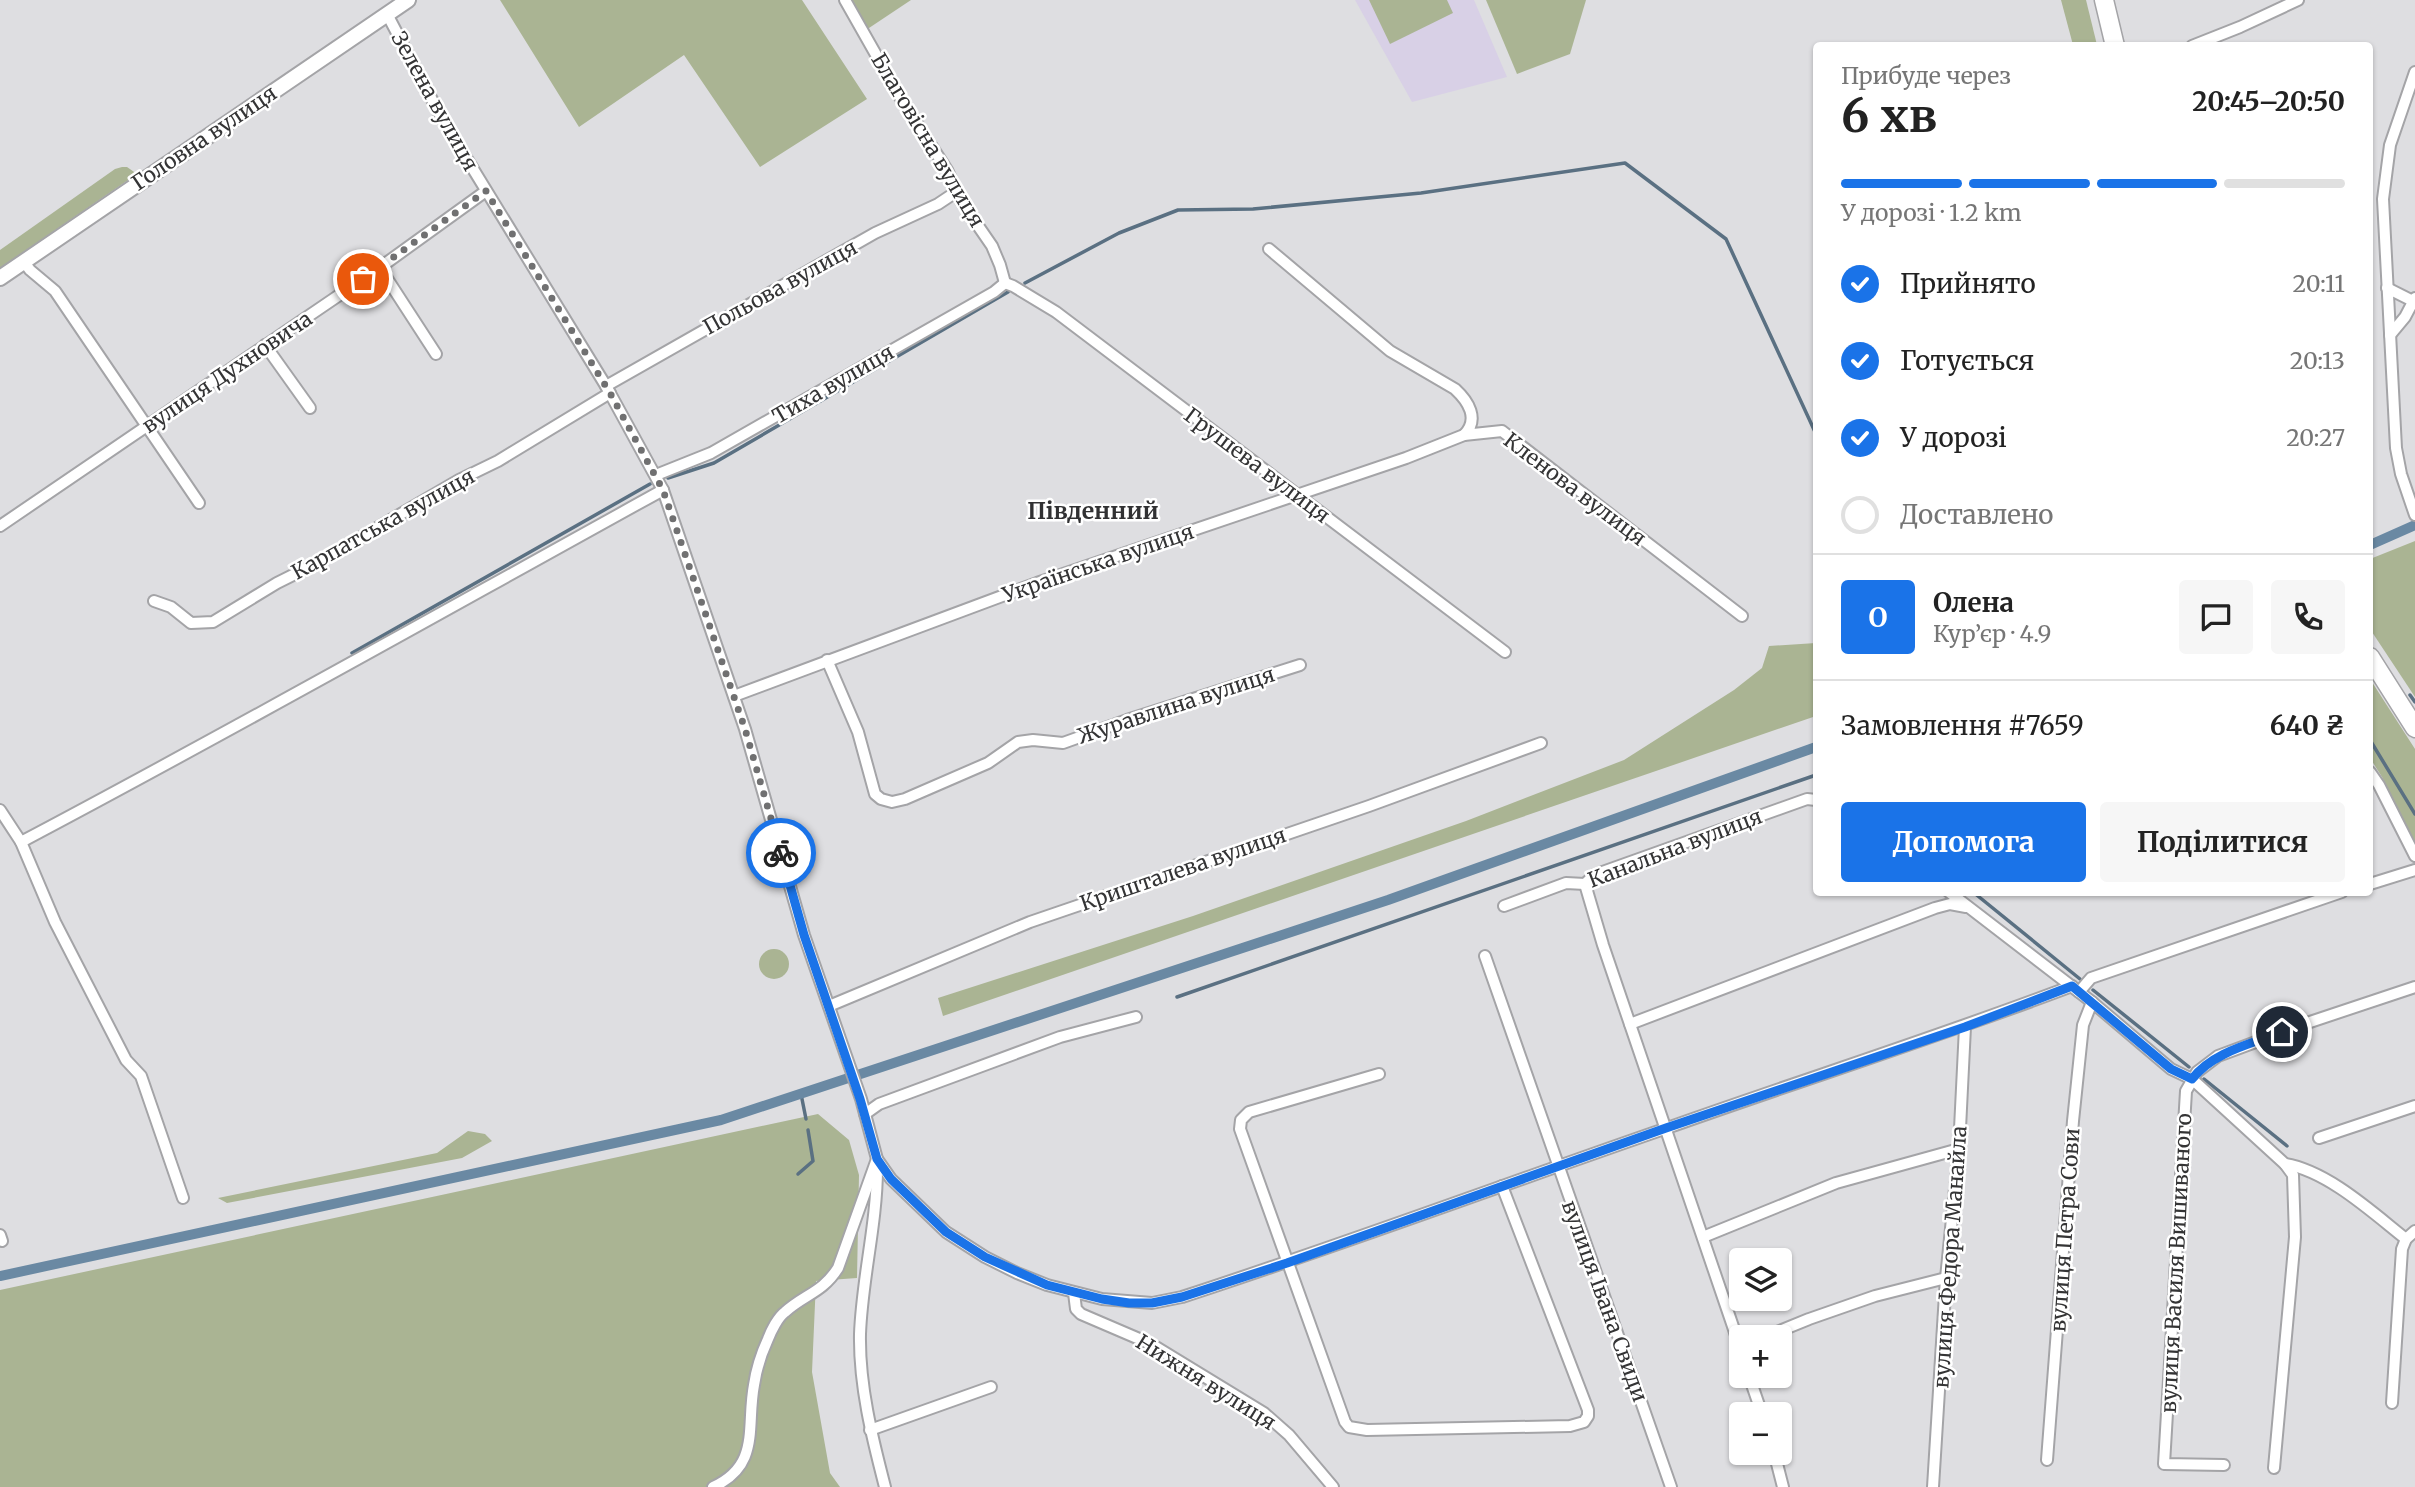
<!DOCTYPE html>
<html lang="uk">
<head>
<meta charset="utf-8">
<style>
	body { margin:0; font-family:Merriweather,serif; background:#f6f6f6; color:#222; height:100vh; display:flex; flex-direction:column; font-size:26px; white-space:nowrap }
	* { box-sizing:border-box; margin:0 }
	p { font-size:23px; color:#767676 }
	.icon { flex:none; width:38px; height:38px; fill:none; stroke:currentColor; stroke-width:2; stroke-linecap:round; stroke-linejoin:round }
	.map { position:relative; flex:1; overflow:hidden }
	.details { position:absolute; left:1813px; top:42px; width:560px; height:854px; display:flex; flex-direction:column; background:#fff; border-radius:7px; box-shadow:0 2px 5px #0004 }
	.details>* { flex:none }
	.tools { position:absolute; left:1729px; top:1248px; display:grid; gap:14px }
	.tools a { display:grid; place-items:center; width:63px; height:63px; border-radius:7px; background:#fff; box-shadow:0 2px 5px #0004; font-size:35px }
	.pin { position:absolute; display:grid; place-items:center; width:60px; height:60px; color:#fff; margin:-30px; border:4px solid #fff; border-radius:50%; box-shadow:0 2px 7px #0007 }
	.courier { position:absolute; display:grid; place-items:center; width:70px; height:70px; margin:-35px; border:5px solid #1a73e8; border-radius:50%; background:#fff; color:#222; box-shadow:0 2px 9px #0007 }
	.headline em { font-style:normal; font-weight:700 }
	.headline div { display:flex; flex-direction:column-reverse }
	.headline { display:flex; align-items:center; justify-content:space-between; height:119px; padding:0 28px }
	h1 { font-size:46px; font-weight:700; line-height:52px }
	.bar { display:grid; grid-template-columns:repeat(4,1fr); gap:10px 7px; align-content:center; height:84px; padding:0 28px }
	.bar i { height:9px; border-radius:5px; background:#e0e0e0 }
	.bar .selected { background:#1a73e8 }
	.bar p { grid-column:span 4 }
	.line { display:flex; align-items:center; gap:18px; padding:0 28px; border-top:2px solid #e0e0e0 }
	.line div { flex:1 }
	.round { display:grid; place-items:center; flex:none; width:74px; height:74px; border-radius:7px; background:#f6f6f6 }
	ol { padding:0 28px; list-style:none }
	li { display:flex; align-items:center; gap:21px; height:77px }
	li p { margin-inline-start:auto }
	li .icon { padding:7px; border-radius:50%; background:#1a73e8; color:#fff; stroke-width:4 }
	li:last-child { color:#767676 }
	li i { width:38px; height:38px; border:4px solid #e0e0e0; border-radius:50% }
	.primary-button { display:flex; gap:14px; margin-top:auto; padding:14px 28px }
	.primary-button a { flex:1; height:80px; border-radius:7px; background:#1a73e8; color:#fff; font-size:28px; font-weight:700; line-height:80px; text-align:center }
	.primary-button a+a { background:#f6f6f6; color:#222 }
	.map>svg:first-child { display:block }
	.education { fill:#d8d0e6 }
	.green { fill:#aab493 }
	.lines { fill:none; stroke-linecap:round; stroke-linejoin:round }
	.stream { stroke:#5a7082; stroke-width:3.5 }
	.canal { stroke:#6a89a3; stroke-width:10 }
	.minor-casing { stroke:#a4a4a7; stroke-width:14 }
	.major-casing { stroke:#a4a4a7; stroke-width:18 }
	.highway-casing { stroke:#a4a4a7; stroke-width:21 }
	.minor { stroke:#fff; stroke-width:10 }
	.major { stroke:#fff; stroke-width:14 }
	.highway { stroke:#fff; stroke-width:18 }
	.done { stroke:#707071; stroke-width:7; stroke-dasharray:0 12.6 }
	.route { stroke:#1a73e8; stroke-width:9 }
	.labels { text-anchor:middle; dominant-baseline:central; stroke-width:5; stroke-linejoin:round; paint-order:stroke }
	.street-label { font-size:21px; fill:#343435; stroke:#fff }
	.neighbourhood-label { font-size:23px; font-weight:bold; fill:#313133; stroke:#fff }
</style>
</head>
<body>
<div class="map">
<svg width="2415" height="1487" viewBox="0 0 2415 1487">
	<rect width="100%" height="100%" fill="#dedee1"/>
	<polygon class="education" points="1355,0 1474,0 1507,77 1412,102"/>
	<g class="green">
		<polygon points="500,0 802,0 867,99 760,167 684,55 579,127"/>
		<polygon points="848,0 911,0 866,30"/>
		<polygon points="1369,0 1447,0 1453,13 1390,44"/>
		<polygon points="1486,0 1586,0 1570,54 1517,74"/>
		<polygon points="2061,0 2086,0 2097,45 2073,45"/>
		<polygon points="122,167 127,167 137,174 0,268 0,250 115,169"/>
		<polygon points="2415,541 2415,697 2370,629 2370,559"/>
		<polygon points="1816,643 1816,716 943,1016 938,998 1193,916 1466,821 1624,760 1734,690 1762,668 1769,646"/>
		<polygon points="2370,679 2415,749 2415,843 2382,777 2370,758"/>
		<circle cx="774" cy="964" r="15"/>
		<polygon points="818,1114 849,1140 859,1175 857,1278 816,1281 812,1372 830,1473 840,1487 0,1487 0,1290"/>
		<polygon points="468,1131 485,1134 492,1141 462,1158 227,1203 218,1198 437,1153"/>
	</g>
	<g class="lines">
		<g class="stream">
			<polyline points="1025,283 1119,233 1178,210 1253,209 1421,193 1625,163 1726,239 1816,434"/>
			<polyline points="668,478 714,463 1008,292"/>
			<polyline points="352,653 650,484"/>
			<polyline points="2410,695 2415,702"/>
			<polyline points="2370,740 2415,814"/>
			<polyline points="1973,892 2080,979"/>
			<polyline points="2093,990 2189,1067"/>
			<polyline points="1177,997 1816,775"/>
			<polyline points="2204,1079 2287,1146"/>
			<polyline points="801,1094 806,1119"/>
			<polyline points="798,1174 813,1161 808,1130"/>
		</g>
		<g class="canal">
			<polyline points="2370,545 2415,525"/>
			<polyline points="0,1276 721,1120 1388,900 1816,747"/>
		</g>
		<defs>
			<g id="minor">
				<polyline points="845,0 900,97 947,170 961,201 992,246 1000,265 1005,283"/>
				<path d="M387 14 440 115 606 386 663 490 745 729 804 935 861 1099 877 1159 891 1179 946 1232 985 1257 1017 1273 1047 1285 1102 1299 1152 1303 1182 1297C1345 1244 1505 1184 1667 1128 1802 1080 1938 1037 2072 986"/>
				<polyline points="2192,46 2240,27 2298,0"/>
				<polyline points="2415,72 2390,145 2383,199 2396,448 2401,474 2415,515"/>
				<path d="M1269 249 1390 351 1455 389C1468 401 1480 419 1464 435L1502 431 1742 616"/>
				<polyline points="24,262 30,270 55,291 199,503"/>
				<polyline points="382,266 386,277 436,354"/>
				<polyline points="1005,283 1013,286 1056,312 1505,652"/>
				<polyline points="2387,288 2413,301"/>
				<polyline points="2390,335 2405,317 2415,298"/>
				<polyline points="265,345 310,408"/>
				<polyline points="606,386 875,233 938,204 956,192"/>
				<polyline points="656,475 711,453 994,292 1005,283"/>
				<polyline points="0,526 382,266 486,191"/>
				<polyline points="154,601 171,607 191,623 213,622 277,583 315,564 459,480 498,461 610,393"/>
				<polyline points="827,660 858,732 875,794 881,799 892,802 905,799 988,763 1018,742 1033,740 1063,743 1127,720 1300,665"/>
				<polyline points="734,696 1037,583 1406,458 1464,435"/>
				<polyline points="2370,772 2379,785 2415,856"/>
				<path d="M0 810 21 842C237 728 449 608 663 490"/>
				<polyline points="21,842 55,922 126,1060 141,1076 183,1198"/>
				<polyline points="1585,884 1603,945 1741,1350"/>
				<polyline points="2370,884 2415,870"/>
				<path d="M1949 892 2092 1002 2171 1069 2192 1079 2285 1164C2328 1171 2373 1213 2406 1239"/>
				<polyline points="1504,906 1566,883 1585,884 1594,875 1807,799 1816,800"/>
				<polyline points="1485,956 1671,1487"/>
				<polyline points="2079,992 2091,978 2342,892"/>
				<polyline points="829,1006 1030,922 1369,806 1541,743"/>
				<polyline points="1630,1024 1935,908 1950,904 1966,907"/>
				<polyline points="1379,1074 1249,1112 1241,1120 1240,1129 1345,1422 1349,1427 1367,1430 1570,1426 1584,1422 1588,1416 1588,1410 1502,1186"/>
				<polyline points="865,1114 879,1104 1060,1037 1136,1017"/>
				<polyline points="2319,1138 2415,1106"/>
				<path d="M877 1168C877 1224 862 1278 860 1334 859 1385 872 1437 885 1487"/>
				<polyline points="0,1235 2,1241"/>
				<polyline points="1703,1237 1836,1183 1959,1149"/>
				<polyline points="1074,1293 1076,1309 1081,1314 1151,1344 1264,1413 1289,1435 1333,1487"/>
				<polyline points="1765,1337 1809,1319 1875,1296 1946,1278"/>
				<polyline points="1749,1376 1762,1414"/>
				<polyline points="2392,1403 2402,1249 2406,1239 2415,1231"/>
				<polyline points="870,1430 991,1387"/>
				<polyline points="1774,1452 1783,1487"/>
				<polyline points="2047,1460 2073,1121 2083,1025 2092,1002"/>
				<polyline points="2224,1465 2164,1464 2186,1091 2197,1072 2218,1056 2304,1024 2415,987"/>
				<polyline points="2274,1468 2295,1237 2293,1175 2285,1164"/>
				<path d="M713 1487C761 1465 746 1427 754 1385 756 1371 762 1352 768 1339 771 1331 778 1317 785 1312 805 1294 822 1293 838 1268L877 1159"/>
				<polyline points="1933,1487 1946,1278 1959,1149 1965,1027"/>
			</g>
			<polyline id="major" points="0,278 408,0"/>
			<g id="highway">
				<polyline points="2104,0 2115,46"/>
				<polyline points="2370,657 2415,728"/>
			</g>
		</defs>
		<use href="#minor" class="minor-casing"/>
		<use href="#major" class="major-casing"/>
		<use href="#highway" class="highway-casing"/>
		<use href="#minor" class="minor"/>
		<use href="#major" class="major"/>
		<use href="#highway" class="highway"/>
	</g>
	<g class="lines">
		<polyline class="done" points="363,279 486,191 610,393 663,490 745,729 781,853"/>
		<path class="route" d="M781 853 804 935 860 1099 877 1159 891 1179 946 1232 985 1257 1047 1285 1102 1299 1129 1303H1152L1182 1297 1287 1263 1666 1128 1965 1027 2072 986 2171 1069 2192 1079C2213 1052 2251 1044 2282 1032"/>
	</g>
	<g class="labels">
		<g class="street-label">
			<text transform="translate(435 101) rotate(61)">Зелена вулиця</text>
			<text transform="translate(204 138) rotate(-34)">Головна вулиця</text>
			<text transform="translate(928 140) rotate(59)">Благовісна вулиця</text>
			<text transform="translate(780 287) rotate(-29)">Польова вулиця</text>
			<text transform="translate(227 372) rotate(-34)">вулиця Духновича</text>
			<text transform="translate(833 384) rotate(-30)">Тиха вулиця</text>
			<text transform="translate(1257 465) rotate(37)">Грушева вулиця</text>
			<text transform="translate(1575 489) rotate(37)">Кленова вулиця</text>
			<text transform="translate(383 524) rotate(-29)">Карпатська вулиця</text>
			<text transform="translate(1098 563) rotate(-19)">Українська вулиця</text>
			<text transform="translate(1176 705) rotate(-18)">Журавлина вулиця</text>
			<text transform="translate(1675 848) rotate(-21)">Канальна вулиця</text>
			<text transform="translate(1183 869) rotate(-19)">Кришталева вулиця</text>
			<text transform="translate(2065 1230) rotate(-86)">вулиця Петра Сови</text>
			<text transform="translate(1950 1257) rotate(-86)">вулиця Федора Манайла</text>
			<text transform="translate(2176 1263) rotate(-87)">вулиця Василя Вишиваного</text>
			<text transform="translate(1605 1301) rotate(70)">вулиця Івана Свиди</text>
			<text transform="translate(1206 1382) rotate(32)">Нижня вулиця</text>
		</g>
		<g class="neighbourhood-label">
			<text x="1093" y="510">Південний</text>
		</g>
	</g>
</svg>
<div class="tools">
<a><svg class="icon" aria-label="layers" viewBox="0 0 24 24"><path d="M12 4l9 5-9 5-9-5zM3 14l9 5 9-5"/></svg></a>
<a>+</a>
<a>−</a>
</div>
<div class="pin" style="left:363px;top:279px;background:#ea580c"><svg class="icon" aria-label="bag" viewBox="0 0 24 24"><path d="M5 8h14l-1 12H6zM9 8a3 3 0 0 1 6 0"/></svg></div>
<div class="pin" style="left:2282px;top:1032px;background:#1f2937"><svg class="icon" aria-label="home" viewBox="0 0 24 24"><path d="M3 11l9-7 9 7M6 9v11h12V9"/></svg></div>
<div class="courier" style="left:781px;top:853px"><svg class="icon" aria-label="bike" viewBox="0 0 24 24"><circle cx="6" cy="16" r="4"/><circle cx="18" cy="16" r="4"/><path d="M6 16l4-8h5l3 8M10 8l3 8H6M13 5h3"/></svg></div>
<section class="details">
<div class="headline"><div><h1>6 хв</h1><p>Прибуде через</p></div><em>20:45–20:50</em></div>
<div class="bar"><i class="selected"></i><i class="selected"></i><i class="selected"></i><i></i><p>У дорозі · 1.2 km</p></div>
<ol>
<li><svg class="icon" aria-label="check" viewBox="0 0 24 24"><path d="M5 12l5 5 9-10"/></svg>Прийнято<p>20:11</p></li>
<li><svg class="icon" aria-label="check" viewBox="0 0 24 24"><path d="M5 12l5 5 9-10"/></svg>Готується<p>20:13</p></li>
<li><svg class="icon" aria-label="check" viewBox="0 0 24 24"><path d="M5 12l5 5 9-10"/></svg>У дорозі<p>20:27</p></li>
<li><i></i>Доставлено</li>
</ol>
<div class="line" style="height:126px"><b class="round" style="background:#1a73e8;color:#fff">О</b><div><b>Олена</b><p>Кур’єр · 4.9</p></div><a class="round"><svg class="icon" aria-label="chat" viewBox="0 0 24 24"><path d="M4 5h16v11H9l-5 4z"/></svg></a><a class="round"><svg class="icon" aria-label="phone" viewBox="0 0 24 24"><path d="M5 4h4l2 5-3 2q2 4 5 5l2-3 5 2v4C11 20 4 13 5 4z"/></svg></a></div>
<div class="line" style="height:91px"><div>Замовлення #7659</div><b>640 ₴</b></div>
<div class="primary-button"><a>Допомога</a><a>Поділитися</a></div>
</section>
</div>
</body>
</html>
